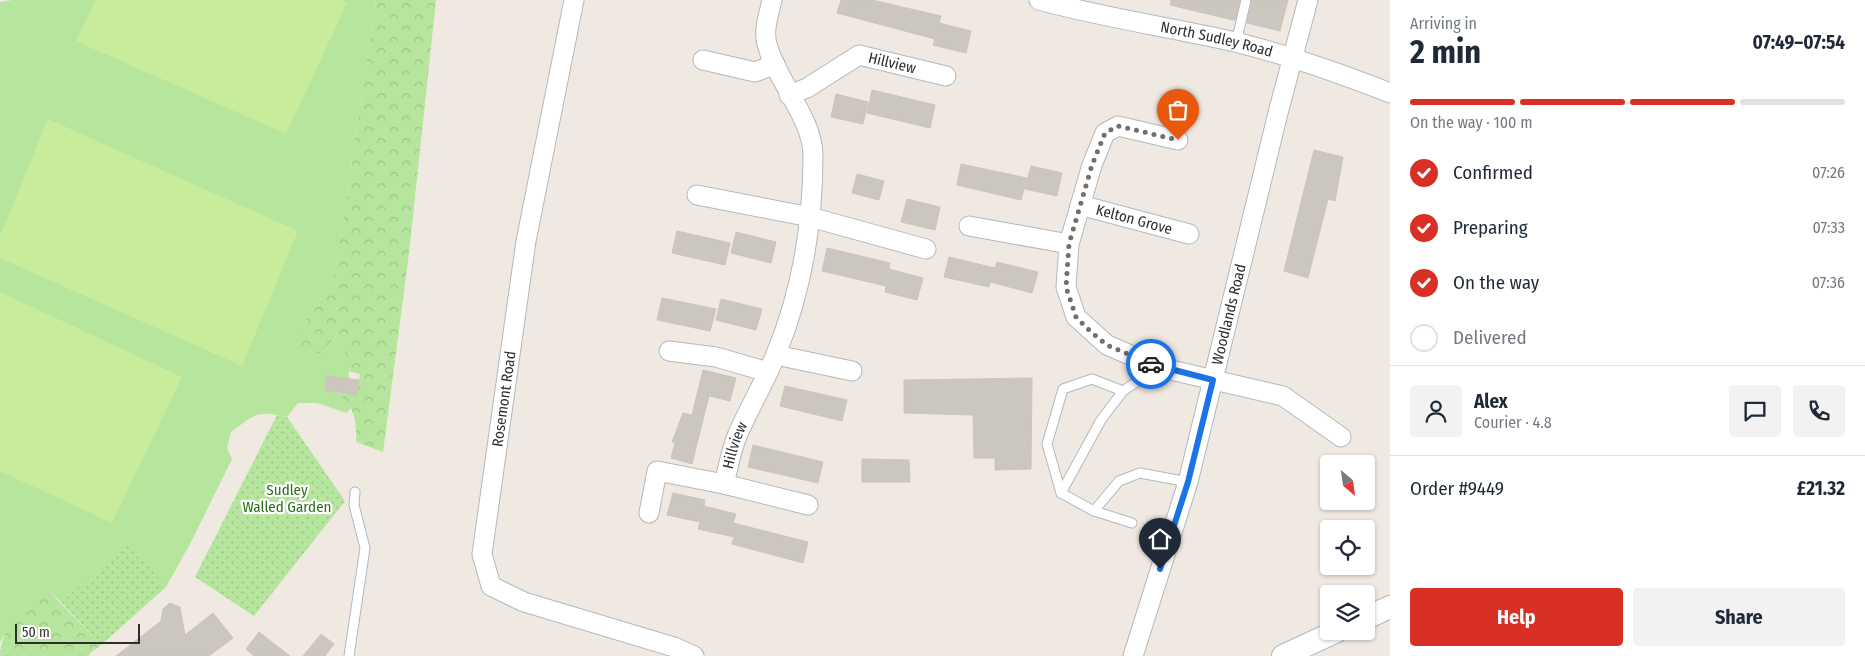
<!DOCTYPE html>
<html lang="en">
<head>
<meta charset="utf-8">
<style>
	body { margin:0; font-family:"Fira Sans Condensed",sans-serif; background:#f2f2f3; color:#1f2937; height:100vh; display:flex; flex-direction:column; font-size:19px; white-space:nowrap }
	* { box-sizing:border-box; margin:0 }
	p { font-size:16px; color:#747a83 }
	.icon { flex:none; width:28px; height:28px; fill:none; stroke:currentColor; stroke-width:2; stroke-linecap:round; stroke-linejoin:round }
	.map { position:relative; flex:1; overflow:hidden }
	.sheet { display:flex; flex-direction:column; background:#fff; width:475px }
	.sheet>* { flex:none }
	.needle { width:32px; rotate:151deg }
	.fabs { position:absolute; left:1320px; top:455px; display:grid; gap:10px }
	.fabs a { display:grid; place-items:center; width:55px; height:55px; border-radius:5px; background:#fff; box-shadow:0 1px 4px #0004; font-size:25px }
	.scale { position:absolute; left:15px; bottom:12px; width:125px; box-sizing:border-box; padding-left:5px; border:2px solid #2e2e2e; border-top:0; font-size:14px; line-height:18px; white-space:nowrap; color:#2e2e2e; -webkit-text-stroke:4px #fff; paint-order:stroke }
	.pin { position:absolute; display:grid; place-items:center; width:42px; height:42px; color:#fff; margin:-51px -21px; border-radius:50% 50% 50% 0; rotate:-45deg; box-shadow:0 0 5px #0007 }
	.pin .icon { rotate:45deg }
	.courier { position:absolute; display:grid; place-items:center; width:50px; height:50px; margin:-25px; border:4px solid #1a73e8; border-radius:50%; background:#fff; color:#222; box-shadow:0 1px 6px #0007 }
	.headline em { font-style:normal; font-weight:700 }
	.headline div { display:flex; flex-direction:column-reverse }
	.headline { display:flex; align-items:center; justify-content:space-between; height:85px; padding:0 20px }
	h1 { font-size:32px; font-weight:700; line-height:38px }
	.bar { display:grid; grid-template-columns:repeat(4,1fr); gap:8px 5px; align-content:center; height:60px; padding:0 20px }
	.bar i { height:6px; border-radius:4px; background:#e0e1e3 }
	.bar .current { background:#d93025 }
	.bar p { grid-column:span 4 }
	.line { display:flex; align-items:center; gap:12px; padding:0 20px; border-top:1px solid #e0e1e3 }
	.line div { flex:1 }
	.round { display:grid; place-items:center; flex:none; width:52px; height:52px; border-radius:5px; background:#f2f2f3 }
	ol { padding:0 20px; list-style:none }
	li { display:flex; align-items:center; gap:15px; height:55px }
	li p { margin-inline-start:auto }
	li .icon { padding:5px; border-radius:50%; background:#d93025; color:#fff; stroke-width:4 }
	li:last-child { color:#747a83 }
	li i { width:28px; height:28px; border:2px solid #e0e1e3; border-radius:50% }
	.cta { display:flex; gap:10px; margin-top:auto; padding:10px 20px }
	.cta a { flex:1; height:58px; border-radius:5px; background:#d93025; color:#fff; font-size:20px; font-weight:700; line-height:58px; text-align:center }
	.cta a+a { background:#f2f2f3; color:#1f2937 }
	main { display:flex; flex:1; min-height:0 }
	.map>svg:first-child { display:block }
	.grass { fill:#b6e59e }
	.forest { fill:url(#forest-crowns) }
	.garden { fill:url(#garden-dots) }
	.pitch { fill:#c9ec9a }
	.building { fill:#cbc7bf; stroke:#cbc5ba }
	.lines { fill:none; stroke-linecap:round; stroke-linejoin:round }
	.service-casing { stroke:#b4b7c1; stroke-width:11 }
	.minor-casing { stroke:#b4b7c1; stroke-width:21 }
	.tertiary-casing { stroke:#b4b7c1; stroke-width:24 }
	.service { stroke:#fff; stroke-width:9 }
	.minor { stroke:#fff; stroke-width:19 }
	.tertiary { stroke:#fff; stroke-width:22 }
	.done { stroke:#726f6d; stroke-width:5; stroke-dasharray:0 9 }
	.route { stroke:#1a73e8; stroke-width:6 }
	.labels { text-anchor:middle; dominant-baseline:central; stroke-width:4.5; stroke-linejoin:round; paint-order:stroke }
	.street-label { font-size:15px; fill:#2e2e2e; stroke:#fff }
	.park-label { font-size:15px; fill:#2c6e1b; stroke:#fff }
</style>
</head>
<body>
<main>
<div class="map">
<svg width="1390" height="656" viewBox="0 0 1390 656">
	<defs>
		<pattern id="forest-crowns" width="20" height="18" patternUnits="userSpaceOnUse" patternTransform="scale(1.25)"><rect width="20" height="18" fill="#b6e59e"/><path d="M2 6a3 3 0 1 1 6 0M12 15a3 3 0 1 1 6 0" fill="none" stroke="#9dc588"/></pattern>
		<pattern id="garden-dots" width="8" height="8" patternUnits="userSpaceOnUse" patternTransform="scale(1.25)"><rect width="8" height="8" fill="#b6e59e"/><path d="M2 2h.1M6 6h.1" fill="none" stroke="#9dc588" stroke-width="1.8" stroke-linecap="round"/></pattern>
	</defs>
	<rect width="100%" height="100%" fill="#efe9e1"/>
	<path class="grass" d="M12 0H376L334 279 292 340 324 353 337 334 352 343 348 358 349 379 325 390 341 393 340 396 349 402 351 408 347 413 317 403H298L287 417C257 410 255 414 231 432L227 448 232 459 190 544 166 587 128 544 61 602 46 588 15 620 0 642V2Z"/>
	<g class="forest">
		<path d="M376 0H436L409 253 383 452 356 442C357 426 355 405 340 396L341 393 357 395 360 374 348 371V358L345 352 352 343 337 334 324 353 308 352 300 348V343H293L292 340 334 279Z"/>
		<path d="M46 588 101 645 90 653 89 656H0C0 628 26 606 46 588Z"/>
	</g>
	<g class="garden">
		<polygon points="277,415 287,417 345,501 254,616 195,577"/>
		<polygon points="128,543 166,587 101,645 61,602"/>
	</g>
	<g class="pitch">
		<polygon points="96,0 341,0 347,3 286,134 76,41"/>
		<polygon points="48,119 298,231 242,366 0,258 0,236"/>
		<polygon points="0,292 182,377 112,523 0,471"/>
	</g>
	<g class="building">
		<polygon points="841,0 872,0 941,16 939,23 971,31 966,53 933,45 935,39 837,13"/>
		<polygon points="1171,0 1240,0 1235,20 1233,20 1170,5"/>
		<polygon points="1252,0 1288,0 1280,31 1247,23"/>
		<polygon points="872,90 935,105 930,128 867,113"/>
		<polygon points="836,94 868,102 863,124 831,117"/>
		<polygon points="1314,150 1343,157 1335,201 1328,199 1308,278 1284,271"/>
		<polygon points="961,164 1027,178 1021,200 957,185"/>
		<polygon points="1031,166 1062,173 1057,196 1025,189"/>
		<polygon points="857,174 884,181 879,200 852,193"/>
		<polygon points="907,199 940,207 935,230 901,222"/>
		<polygon points="677,231 730,243 725,265 672,253"/>
		<polygon points="736,232 776,242 771,263 731,253"/>
		<polygon points="827,248 890,263 889,269 923,278 917,300 885,292 886,286 822,271"/>
		<polygon points="949,257 995,268 997,262 1038,272 1032,293 990,282 989,287 944,277"/>
		<polygon points="662,298 716,309 710,331 657,320"/>
		<polygon points="721,299 762,309 756,330 716,320"/>
		<polygon points="703,370 736,378 730,401 709,396 692,464 671,458 675,443 672,442 683,413 692,415"/>
		<polygon points="327,376 359,380 357,395 325,390"/>
		<polygon points="1032,378 1031,469 995,470 995,458 974,458 973,415 904,413 904,380"/>
		<polygon points="785,386 847,400 842,421 780,406"/>
		<polygon points="753,445 823,462 818,483 748,467"/>
		<polygon points="862,459 909,460 910,482 862,482"/>
		<polygon points="673,493 705,500 704,506 736,514 733,523 808,542 803,563 732,544 734,537 698,529 700,522 667,515"/>
		<polygon points="170,603 180,607 185,635 213,613 233,638 209,656 116,656 161,621 163,609"/>
		<polygon points="259,632 290,656 254,656 246,649"/>
		<polygon points="321,634 334,644 325,656 303,656"/>
	</g>
	<g class="lines">
		<defs>
			<g id="service">
				<polyline points="1236,43 1246,0"/>
				<polyline points="1061,493 1047,444 1063,389 1092,379 1123,391"/>
				<polyline points="1094,511 1119,481 1140,473 1188,482"/>
				<polyline points="1132,523 1094,511 1061,493 1101,420 1123,391 1157,368"/>
				<polyline points="349,656 365,548 354,505 355,492"/>
			</g>
			<g id="minor">
				<polyline points="574,0 526,241 482,554 491,586 524,602 674,647 694,656"/>
				<path id="s1" d="M1039 0C1104 18 1170 27 1235 42 1288 55 1339 73 1390 93"/>
				<polyline points="703,60 755,72 775,64"/>
				<path id="s2" d="M789 95 807 88 859 55 946 76"/>
				<polyline points="1178,140 1118,126 1105,133 1092,165 1069,244 1066,287 1076,317 1107,345 1158,367 1283,396 1341,437"/>
				<polyline points="697,195 810,217 926,249"/>
				<path id="s3" d="M1080 205 1189 234"/>
				<polyline points="969,226 1069,244"/>
				<polyline points="669,351 716,357 768,372"/>
				<polyline points="776,355 852,371"/>
				<path id="s4" d="M724 484C728 468 731 451 737 436 749 408 765 382 776 354 802 291 813 224 813 155 813 119 776 80 767 44 763 30 769 14 772 0"/>
				<polyline points="649,513 657,471 724,484 808,505"/>
				<path id="s5" d="M1133 656 1188 482 1278 113 1308 0"/>
			</g>
			<g id="tertiary">
				<polyline points="1366,618 1390,607"/>
				<polyline points="1283,656 1337,631"/>
			</g>
		</defs>
		<use href="#service" class="service-casing"/>
		<use href="#minor" class="minor-casing"/>
		<use href="#tertiary" class="tertiary-casing"/>
		<use href="#service" class="service"/>
		<use href="#minor" class="minor"/>
		<use href="#tertiary" class="tertiary"/>
	</g>
	<g class="lines">
		<polyline class="done" points="1151,364 1107,345 1090,331 1076,317 1066,287 1069,244 1092,165 1105,133 1118,126 1178,140"/>
		<polyline class="route" points="1151,364 1213,380 1188,482 1160,569"/>
	</g>
	<g class="labels">
		<g class="street-label">
			<text stroke="none"><textPath href="#s1" startOffset="182">North Sudley Road</textPath></text>
			<text stroke="none"><textPath href="#s2" startOffset="115">Hillview</textPath></text>
			<text stroke="none"><textPath href="#s3" startOffset="56">Kelton Grove</textPath></text>
			<text stroke="none"><textPath href="#s5" startOffset="355">Woodlands Road</textPath></text>
			<text transform="translate(504 399) rotate(-82)">Rosemont Road</text>
			<text stroke="none"><textPath href="#s4" startOffset="40">Hillview</textPath></text>
		</g>
		<g class="park-label">
			<text x="287" y="490">Sudley<tspan x="287" dy="17">Walled Garden</tspan></text>
		</g>
	</g>
</svg>
<div class="fabs">
<a><svg class="needle" viewBox="-14 -14 28 28"><path d="M0-13l5 13h-10z" fill="#e53935"/><path d="M0 13l5-13h-10z" fill="#747a83"/></svg></a>
<a><svg class="icon" aria-label="locate" viewBox="0 0 24 24"><circle cx="12" cy="12" r="6"/><path d="M12 2v4M12 18v4M2 12h4M18 12h4"/></svg></a>
<a><svg class="icon" aria-label="layers" viewBox="0 0 24 24"><path d="M12 4l9 5-9 5-9-5zM3 14l9 5 9-5"/></svg></a>
</div>
<div class="scale">50 m</div>
<div class="pin" style="left:1178px;top:140px;background:#ea580c"><svg class="icon" aria-label="bag" viewBox="0 0 24 24"><path d="M5 8h14l-1 12H6zM9 8a3 3 0 0 1 6 0"/></svg></div>
<div class="pin" style="left:1160px;top:569px;background:#1f2937"><svg class="icon" aria-label="home" viewBox="0 0 24 24"><path d="M3 11l9-7 9 7M6 9v11h12V9"/></svg></div>
<div class="courier" style="left:1151px;top:364px"><svg class="icon" aria-label="car" viewBox="0 0 24 24"><path d="M5 17H2v-5l4-1 3-4h7l3 4 3 1v5h-3M9 17h6M6 11h13"/><circle cx="7" cy="17" r="2"/><circle cx="17" cy="17" r="2"/></svg></div>
</div>
<section class="sheet">
<div class="headline"><div><h1>2 min</h1><p>Arriving in</p></div><em>07:49–07:54</em></div>
<div class="bar"><i class="current"></i><i class="current"></i><i class="current"></i><i></i><p>On the way · 100 m</p></div>
<ol>
<li><svg class="icon" aria-label="check" viewBox="0 0 24 24"><path d="M5 12l5 5 9-10"/></svg>Confirmed<p>07:26</p></li>
<li><svg class="icon" aria-label="check" viewBox="0 0 24 24"><path d="M5 12l5 5 9-10"/></svg>Preparing<p>07:33</p></li>
<li><svg class="icon" aria-label="check" viewBox="0 0 24 24"><path d="M5 12l5 5 9-10"/></svg>On the way<p>07:36</p></li>
<li><i></i>Delivered</li>
</ol>
<div class="line" style="height:90px"><a class="round"><svg class="icon" aria-label="person" viewBox="0 0 24 24"><circle cx="12" cy="8" r="4"/><path d="M4 21q1-7 8-7t8 7"/></svg></a><div><b>Alex</b><p>Courier · 4.8</p></div><a class="round"><svg class="icon" aria-label="chat" viewBox="0 0 24 24"><path d="M4 5h16v11H9l-5 4z"/></svg></a><a class="round"><svg class="icon" aria-label="phone" viewBox="0 0 24 24"><path d="M5 4h4l2 5-3 2q2 4 5 5l2-3 5 2v4C11 20 4 13 5 4z"/></svg></a></div>
<div class="line" style="height:65px"><div>Order #9449</div><b>£21.32</b></div>
<div class="cta"><a>Help</a><a>Share</a></div>
</section>
</main>
</body>
</html>
